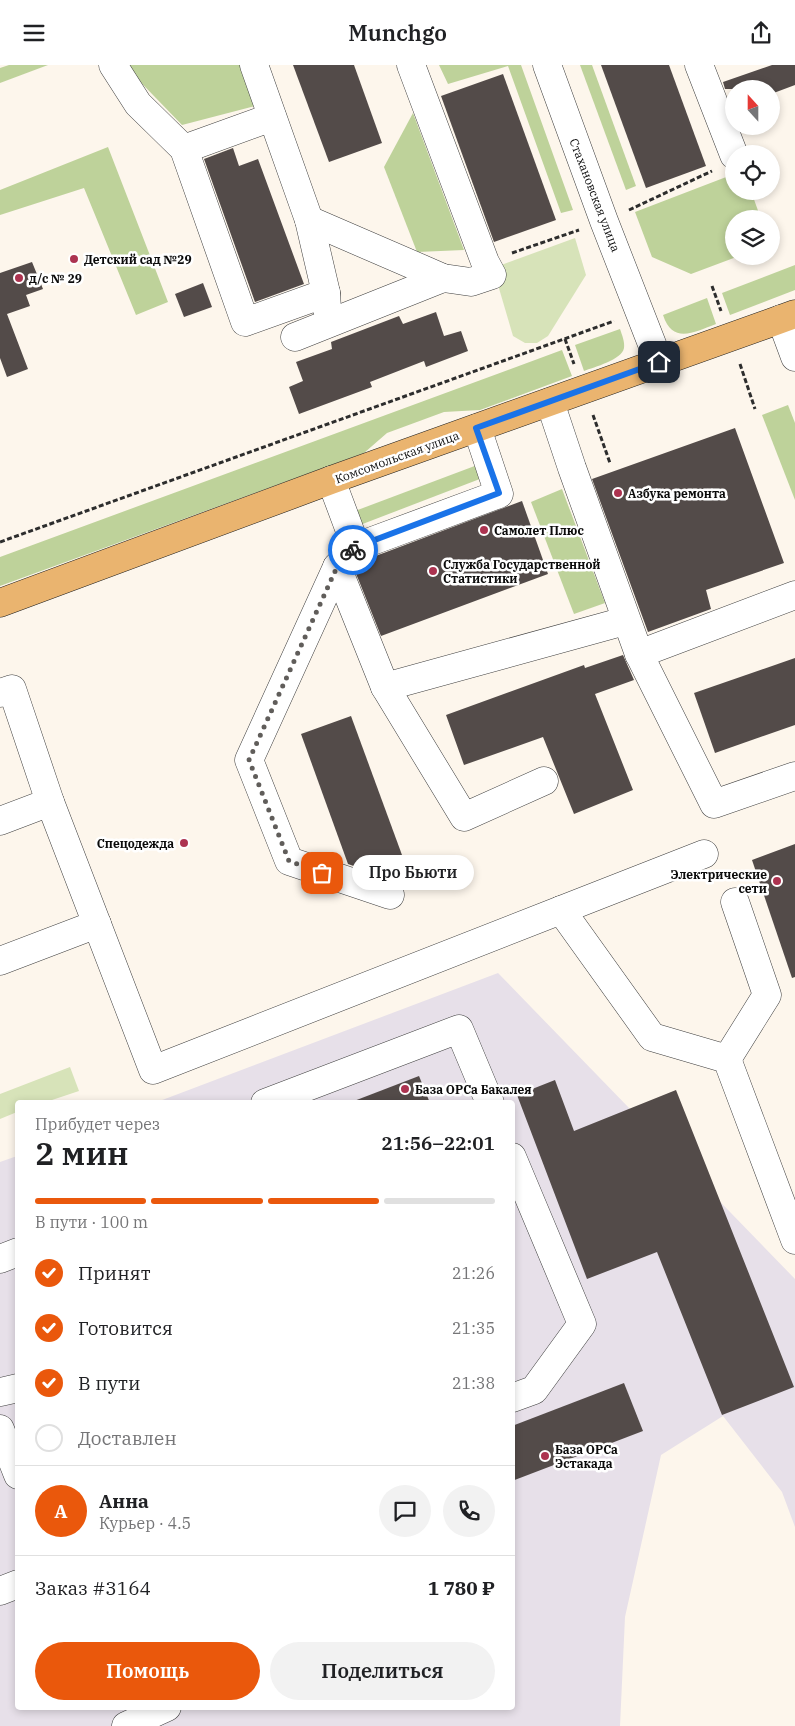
<!DOCTYPE html>
<html lang="ru">
<head>
<meta charset="utf-8">
<style>
	body { margin:0; font-family:"IBM Plex Serif",serif; background:#f2f2f2; color:#202124; height:100vh; display:flex; flex-direction:column; font-size:19px; white-space:nowrap }
	* { box-sizing:border-box; margin:0 }
	p { font-size:16px; color:#757577 }
	.icon { flex:none; width:28px; height:28px; fill:none; stroke:currentColor; stroke-width:2; stroke-linecap:round; stroke-linejoin:round }
	.map { position:relative; flex:1; overflow:hidden }
	.details { position:absolute; left:15px; top:1035px; width:500px; height:610px; display:flex; flex-direction:column; background:#fff; border-radius:5px; box-shadow:0 2px 8px #0003 }
	.details>* { flex:none }
	.needle { width:32px; rotate:339deg }
	.fabs { position:absolute; left:725px; top:15px; display:grid; gap:10px }
	.fabs a { display:grid; place-items:center; width:55px; height:55px; border-radius:50%; background:#fff; box-shadow:0 2px 8px #0003; font-size:25px }
	.pin { position:absolute; display:grid; place-items:center; width:42px; height:42px; color:#fff; margin:-21px; border-radius:10px; box-shadow:0 2px 8px #0006 }
	.courier { position:absolute; display:grid; place-items:center; width:50px; height:50px; margin:-25px; border:4px solid #1a73e8; border-radius:50%; background:#fff; color:#222; box-shadow:0 1px 6px #0007 }
	.bubble { position:absolute; height:35px; border-radius:18px; background:#fff; box-shadow:0 2px 8px #0003; font-size:16px; font-weight:600; line-height:35px; text-align:center }
	.headline em { font-style:normal; font-weight:600 }
	.headline div { display:flex; flex-direction:column-reverse }
	.headline { display:flex; align-items:center; justify-content:space-between; height:85px; padding:0 20px }
	h1 { font-size:32px; font-weight:600; line-height:38px }
	.bar { display:grid; grid-template-columns:repeat(4,1fr); gap:8px 5px; align-content:center; height:60px; padding:0 20px }
	.bar i { height:6px; border-radius:4px; background:#e0e0e0 }
	.bar .on { background:#ea580c }
	.bar p { grid-column:span 4 }
	.line { display:flex; align-items:center; gap:12px; padding:0 20px; border-top:1px solid #e0e0e0 }
	.line div { flex:1 }
	.round { display:grid; place-items:center; flex:none; width:52px; height:52px; border-radius:26px; background:#f2f2f2 }
	ol { padding:0 20px; list-style:none }
	li { display:flex; align-items:center; gap:15px; height:55px }
	li p { margin-inline-start:auto }
	li .icon { padding:5px; border-radius:50%; background:#ea580c; color:#fff; stroke-width:4 }
	li:last-child { color:#757577 }
	li i { width:28px; height:28px; border:2px solid #e0e0e0; border-radius:50% }
	.primary-button { display:flex; gap:10px; margin-top:auto; padding:10px 20px }
	.primary-button a { flex:1; height:58px; border-radius:30px; background:#ea580c; color:#fff; font-size:20px; font-weight:600; line-height:58px; text-align:center }
	.primary-button a+a { background:#f2f2f2; color:#202124 }
	header { display:flex; justify-content:space-between; align-items:center; height:65px; padding:0 20px; background:#fff; font-size:22px; font-weight:600 }
	.map>svg:first-child { display:block }
	.industrial { fill:#e7e0e9 }
	.green { fill:#d7e3b9 }
	.forest { fill:#bed29a }
	.building { fill:#534b49 }
	.lines { fill:none; stroke-linecap:round; stroke-linejoin:round }
	.minor-casing { stroke:#3e3e3e; stroke-width:29 }
	.major-casing { stroke:#1c1c1c; stroke-width:29 }
	.path { stroke:#2d2d2d; stroke-width:3; stroke-dasharray:5 2.5; stroke-linecap:butt }
	.minor { stroke:#fff; stroke-width:28 }
	.major { stroke:#eab46f; stroke-width:28 }
	.done { stroke:#605d5a; stroke-width:5; stroke-dasharray:0 9 }
	.route { stroke:#1a73e8; stroke-width:6 }
	.poi-dot { fill:#ac3350; stroke:#fff; stroke-width:2 }
	.labels { text-anchor:middle; dominant-baseline:central; stroke-width:5; stroke-linejoin:round; paint-order:stroke }
	.street-label { font-size:12px; fill:#0b0b0b; stroke:#fff }
	.poi-label { font-size:12px; font-weight:bold; fill:#0b0b0b; stroke:#fff; text-anchor:start }
</style>
</head>
<body>
<header><svg class="icon" aria-label="menu" viewBox="0 0 24 24"><path d="M4 6h16M4 12h16M4 18h16"/></svg>Munchgo<svg class="icon" aria-label="share" viewBox="0 0 24 24"><path d="M12 15V3M7 8l5-5 5 5M5 13v7h14v-7"/></svg></header>
<div class="map">
<svg width="795" height="1661" viewBox="0 0 795 1661">
	<rect width="100%" height="100%" fill="#fdf6ec"/>
	<polygon class="industrial" points="498,908 795,1214 795,1462 782,1427 723,1351 661,1390 625,1552 620,1661 0,1661 0,1097 17,1091 18,1642 512,1642 512,1038 157,1037"/>
	<g class="green">
		<polygon points="575,173 586,210 548,271 537,278 525,278 513,271 493,203"/>
		<polygon points="70,1002 79,1026 46,1037 18,1038 17,1047 0,1054 0,1029"/>
	</g>
	<g class="forest">
		<polygon points="9,0 48,0 0,18 0,3"/>
		<polygon points="124,0 242,0 255,41 182,60"/>
		<polygon points="439,0 521,0 573,145 561,148 508,1 448,19"/>
		<polygon points="580,0 592,0 636,121 626,125"/>
		<polygon points="413,48 464,185 417,187 384,102"/>
		<polygon points="108,82 168,237 136,250 84,123 0,150 0,125"/>
		<polygon points="734,109 734,126 751,126 761,154 734,154 734,191 739,191 691,209 652,192 635,147"/>
		<polygon points="795,200 795,225 730,250 722,228"/>
		<path d="M707 233 716 259C694 267 673 280 663 250Z"/>
		<path d="M620 264C622 270 625 277 624 283 622 295 594 302 584 306L575 280Z"/>
		<polygon points="562,285 572,311 480,345 444,347 387,368 364,388 0,521 0,492"/>
		<polygon points="788,340 795,358 795,435 762,350"/>
		<polygon points="480,399 485,412 360,460 355,446"/>
		<polygon points="562,424 605,538 574,549 531,437"/>
	</g>
	<g class="building">
		<polygon points="293,0 354,0 382,78 329,97"/>
		<polygon points="601,0 669,0 706,101 646,123"/>
		<polygon points="772,0 795,0 795,20 771,29 771,24 725,24 723,17"/>
		<polygon points="503,9 556,155 494,177 441,31"/>
		<polygon points="233,83 239,101 258,94 304,219 255,237 204,94"/>
		<polygon points="32,197 43,224 26,230 30,241 7,249 28,304 7,312 0,293 0,208"/>
		<polygon points="203,218 212,242 184,252 175,229"/>
		<polygon points="436,247 444,271 461,266 468,286 426,302 424,296 370,317 372,322 299,349 289,322 303,316 296,297 332,284 331,277 399,251 403,259"/>
		<polygon points="735,363 784,498 706,525 711,544 648,567 592,414"/>
		<polygon points="522,436 548,509 381,571 355,506 365,495"/>
		<polygon points="623,590 634,615 595,629 633,725 574,749 543,672 464,700 446,650 584,600 585,603"/>
		<polygon points="795,593 795,660 715,688 694,628"/>
		<polygon points="351,651 402,790 362,804 348,799 301,669"/>
		<polygon points="795,779 795,912 792,913 752,795"/>
		<polygon points="419,1011 430,1038 355,1038 354,1036"/>
		<polygon points="555,1015 574,1066 676,1025 794,1322 722,1350 657,1187 587,1214 517,1030"/>
		<polygon points="624,1318 643,1366 512,1416 512,1361"/>
	</g>
	<g class="lines">
		<defs>
			<g id="minor">
				<polyline points="113,0 138,39 184,84 245,257 326,228"/>
				<polyline points="254,0 309,155 443,213 471,217 492,210 485,197 411,0"/>
				<polyline points="547,0 604,156 659,297"/>
				<polyline points="699,0 734,90"/>
				<polyline points="184,84 272,52"/>
				<polyline points="309,155 326,228 327,244"/>
				<polyline points="781,254 795,292"/>
				<polyline points="295,272 443,213"/>
				<polyline points="550,337 572,403 639,589 714,739 795,711"/>
				<polyline points="331,415 356,482 499,429 477,363"/>
				<polyline points="356,482 337,502 249,695 289,796 390,830"/>
				<polyline points="337,502 385,622 464,752 544,716"/>
				<polyline points="639,589 795,530"/>
				<polyline points="385,622 614,559"/>
				<polyline points="0,628 12,624 50,737"/>
				<polyline points="0,756 50,737 153,1005 561,845 652,972 727,994 795,1175"/>
				<polyline points="561,845 704,789"/>
				<polyline points="0,896 97,859"/>
				<polyline points="727,994 767,930 735,837"/>
				<polyline points="265,1038 459,964 490,1038"/>
				<polyline points="512,1092 582,1259 534,1325 512,1333"/>
				<polyline points="0,1194 18,1187"/>
				<polyline points="0,1327 18,1323"/>
				<polyline points="0,1364 18,1410"/>
				<polyline points="0,1526 18,1519"/>
				<polyline points="126,1661 167,1642"/>
			</g>
			<polyline id="major" points="0,538 331,415 795,249"/>
		</defs>
		<use href="#minor" class="minor-casing"/>
		<use href="#major" class="major-casing"/>
		<g class="path">
			<polyline points="629,145 712,106"/>
			<polyline points="512,188 579,165"/>
			<polyline points="712,221 721,246"/>
			<polyline points="565,274 574,299"/>
			<polyline points="740,299 755,344"/>
			<polyline points="593,350 610,398"/>
			<polyline points="0,477 614,256"/>
		</g>
		<use href="#minor" class="minor"/>
		<use href="#major" class="major"/>
	</g>
	<g class="lines">
		<polyline class="done" points="322,808 289,796 249,695 337,502 353,485"/>
		<polyline class="route" points="353,485 356,482 499,428 476,363 659,297"/>
	</g>
	<g class="poi-dot">
		<circle cx="74" cy="194" r="5"/>
		<circle cx="19" cy="213" r="5"/>
		<circle cx="618" cy="428" r="5"/>
		<circle cx="484" cy="465" r="5"/>
		<circle cx="433" cy="506" r="5"/>
		<circle cx="184" cy="778" r="5"/>
		<circle cx="777" cy="816" r="5"/>
		<circle cx="405" cy="1024" r="5"/>
		<circle cx="545" cy="1391" r="5"/>
	</g>
	<g class="labels">
		<g class="street-label">
			<text transform="translate(595 130) rotate(69)">Стахановская улица</text>
			<text transform="translate(397 392) rotate(-20)">Комсомольская улица</text>
		</g>
		<g class="poi-label">
			<text x="84" y="194">Детский сад №29</text>
			<text x="29" y="213">д/с № 29</text>
			<text x="628" y="428">Азбука ремонта</text>
			<text x="494" y="465">Самолет Плюс</text>
			<text x="443" y="499">Служба Государственной<tspan x="443" dy="14">Статистики</tspan></text>
			<text x="174" y="778" text-anchor="end">Спецодежда</text>
			<text x="767" y="809" text-anchor="end">Электрические<tspan x="767" dy="14">сети</tspan></text>
			<text x="415" y="1024">База ОРСа Бакалея</text>
			<text x="555" y="1384">База ОРСа<tspan x="555" dy="14">Эстакада</tspan></text>
		</g>
	</g>
</svg>
<div class="fabs">
<a><svg class="needle" viewBox="-14 -14 28 28"><path d="M0-13l5 13h-10z" fill="#e53935"/><path d="M0 13l5-13h-10z" fill="#757577"/></svg></a>
<a><svg class="icon" aria-label="locate" viewBox="0 0 24 24"><circle cx="12" cy="12" r="6"/><path d="M12 2v4M12 18v4M2 12h4M18 12h4"/></svg></a>
<a><svg class="icon" aria-label="layers" viewBox="0 0 24 24"><path d="M12 4l9 5-9 5-9-5zM3 14l9 5 9-5"/></svg></a>
</div>
<div class="pin" style="left:322px;top:808px;background:#ea580c"><svg class="icon" aria-label="bag" viewBox="0 0 24 24"><path d="M5 8h14l-1 12H6zM9 8a3 3 0 0 1 6 0"/></svg></div>
<div class="pin" style="left:659px;top:297px;background:#1f2937"><svg class="icon" aria-label="home" viewBox="0 0 24 24"><path d="M3 11l9-7 9 7M6 9v11h12V9"/></svg></div>
<div class="courier" style="left:353px;top:485px"><svg class="icon" aria-label="bike" viewBox="0 0 24 24"><circle cx="6" cy="16" r="4"/><circle cx="18" cy="16" r="4"/><path d="M6 16l4-8h5l3 8M10 8l3 8H6M13 5h3"/></svg></div>
<div class="bubble" style="left:352px;top:790px;width:122px">Про Бьюти</div>
<section class="details">
<div class="headline"><div><h1>2 мин</h1><p>Прибудет через</p></div><em>21:56–22:01</em></div>
<div class="bar"><i class="on"></i><i class="on"></i><i class="on"></i><i></i><p>В пути · 100 m</p></div>
<ol>
<li><svg class="icon" aria-label="check" viewBox="0 0 24 24"><path d="M5 12l5 5 9-10"/></svg>Принят<p>21:26</p></li>
<li><svg class="icon" aria-label="check" viewBox="0 0 24 24"><path d="M5 12l5 5 9-10"/></svg>Готовится<p>21:35</p></li>
<li><svg class="icon" aria-label="check" viewBox="0 0 24 24"><path d="M5 12l5 5 9-10"/></svg>В пути<p>21:38</p></li>
<li><i></i>Доставлен</li>
</ol>
<div class="line" style="height:90px"><b class="round" style="background:#ea580c;color:#fff">А</b><div><b>Анна</b><p>Курьер · 4.5</p></div><a class="round"><svg class="icon" aria-label="chat" viewBox="0 0 24 24"><path d="M4 5h16v11H9l-5 4z"/></svg></a><a class="round"><svg class="icon" aria-label="phone" viewBox="0 0 24 24"><path d="M5 4h4l2 5-3 2q2 4 5 5l2-3 5 2v4C11 20 4 13 5 4z"/></svg></a></div>
<div class="line" style="height:65px"><div>Заказ #3164</div><b>1 780 ₽</b></div>
<div class="primary-button"><a>Помощь</a><a>Поделиться</a></div>
</section>
</div>
</body>
</html>
